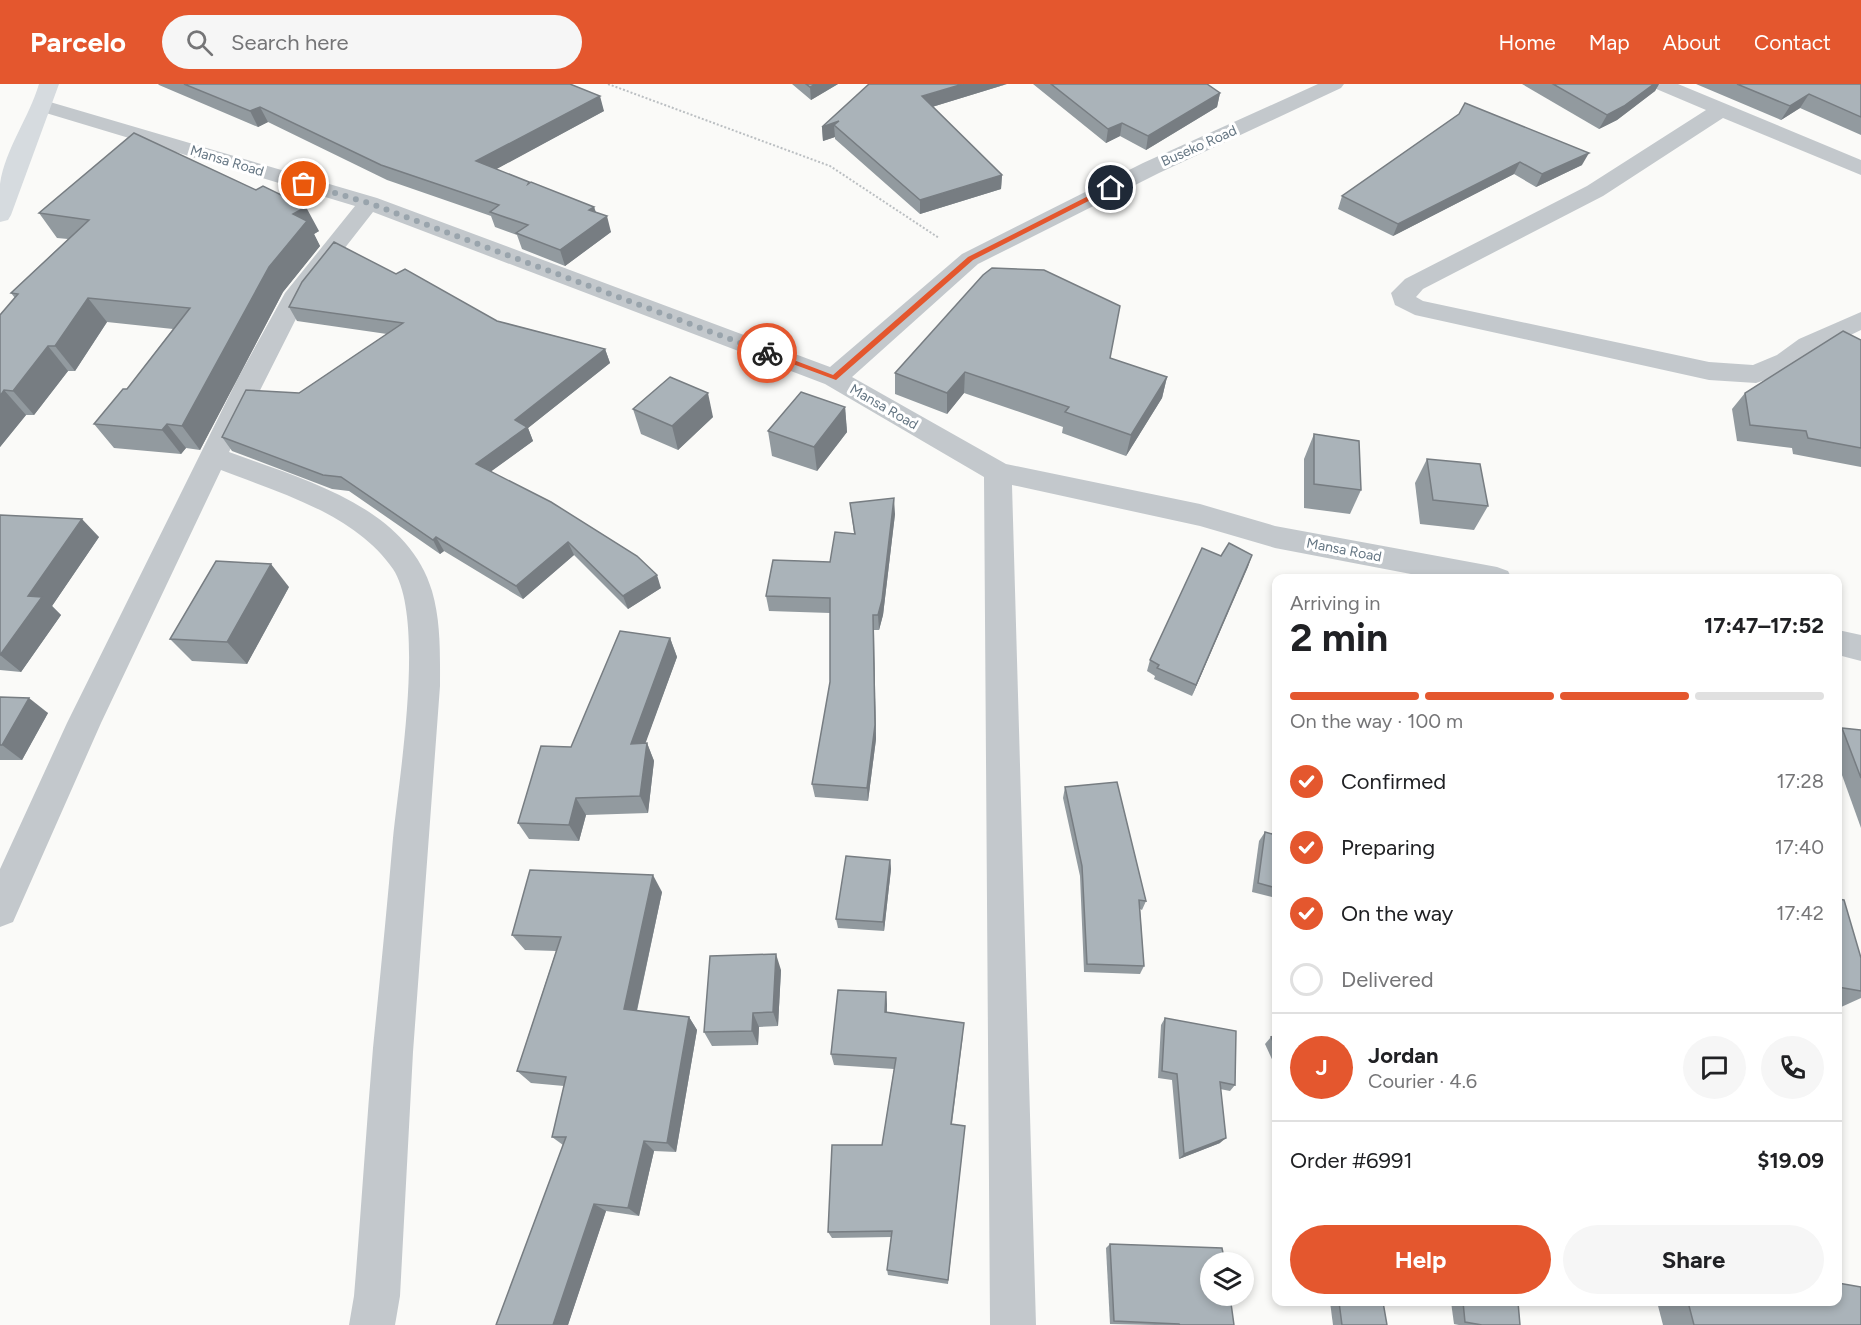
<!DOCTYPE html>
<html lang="en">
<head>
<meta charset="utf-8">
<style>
	body { margin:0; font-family:Figtree,sans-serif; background:#f6f6f6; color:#202124; height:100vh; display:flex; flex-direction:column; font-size:22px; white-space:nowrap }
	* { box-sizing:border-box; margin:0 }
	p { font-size:20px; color:#757577 }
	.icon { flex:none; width:33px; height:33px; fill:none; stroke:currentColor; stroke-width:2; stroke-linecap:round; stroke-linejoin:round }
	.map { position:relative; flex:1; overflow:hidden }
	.details { position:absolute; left:1272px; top:490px; width:570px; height:732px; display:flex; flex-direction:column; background:#fff; border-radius:12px; box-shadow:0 3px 9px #0003 }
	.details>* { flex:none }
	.fabs { position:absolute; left:1200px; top:1168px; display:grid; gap:12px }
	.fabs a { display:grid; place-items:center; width:54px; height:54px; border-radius:50%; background:#fff; box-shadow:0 3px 9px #0003; font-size:30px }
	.pin { position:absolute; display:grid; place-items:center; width:51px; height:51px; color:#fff; margin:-26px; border:3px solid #fff; border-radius:50%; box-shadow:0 2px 6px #0007 }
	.courier { position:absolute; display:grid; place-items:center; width:60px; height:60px; margin:-30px; border:4px solid #e4572e; border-radius:50%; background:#fff; color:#222; box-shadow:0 2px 8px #0007 }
	.overview em { font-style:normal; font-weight:700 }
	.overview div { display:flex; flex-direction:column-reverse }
	.overview { display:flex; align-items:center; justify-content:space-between; height:102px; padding:0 18px }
	h1 { font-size:39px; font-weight:700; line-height:45px }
	.bar { display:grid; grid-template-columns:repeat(4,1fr); gap:9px 6px; align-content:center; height:72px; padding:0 18px }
	.bar i { height:8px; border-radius:4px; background:#e0e0e0 }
	.bar .current { background:#e4572e }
	.bar p { grid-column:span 4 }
	.line { display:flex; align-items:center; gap:15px; padding:0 18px; border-top:2px solid #e0e0e0 }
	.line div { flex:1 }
	.round { display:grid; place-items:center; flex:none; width:63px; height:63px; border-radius:32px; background:#f6f6f6 }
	ol { padding:0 18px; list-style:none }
	li { display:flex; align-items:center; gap:18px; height:66px }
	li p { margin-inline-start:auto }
	li .icon { padding:6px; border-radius:50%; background:#e4572e; color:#fff; stroke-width:4 }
	li:last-child { color:#757577 }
	li i { width:33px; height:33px; border:3px solid #e0e0e0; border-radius:50% }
	.button { display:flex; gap:12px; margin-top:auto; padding:12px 18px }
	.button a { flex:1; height:69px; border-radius:36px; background:#e4572e; color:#fff; font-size:24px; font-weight:700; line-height:69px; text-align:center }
	.button a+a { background:#f6f6f6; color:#202124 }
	header { display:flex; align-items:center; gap:36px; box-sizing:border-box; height:84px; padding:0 30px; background:#e4572e; color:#fff }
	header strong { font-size:28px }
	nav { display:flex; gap:33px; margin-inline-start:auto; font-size:21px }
	.search { width:420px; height:54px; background:#f6f6f6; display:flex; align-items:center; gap:15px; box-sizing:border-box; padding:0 21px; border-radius:33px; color:#757577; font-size:22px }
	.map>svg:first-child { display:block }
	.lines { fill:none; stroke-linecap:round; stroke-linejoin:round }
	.path { stroke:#bbbfc2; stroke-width:2; stroke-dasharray:2 2; stroke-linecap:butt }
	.minor { fill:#c3c8cc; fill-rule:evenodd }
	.major { fill:#d6dbdf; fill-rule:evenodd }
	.wall { fill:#929a9f }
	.shaded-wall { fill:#777d82 }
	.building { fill:#aab3b9; stroke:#777d82; stroke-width:1.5 }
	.route { fill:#e4572e }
	.done { stroke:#99a4ac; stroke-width:6; stroke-dasharray:0 10.8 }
	.labels { text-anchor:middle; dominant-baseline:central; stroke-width:6; stroke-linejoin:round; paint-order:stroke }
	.far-street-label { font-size:14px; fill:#657683; stroke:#fff }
</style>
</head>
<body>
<header>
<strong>Parcelo</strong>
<div class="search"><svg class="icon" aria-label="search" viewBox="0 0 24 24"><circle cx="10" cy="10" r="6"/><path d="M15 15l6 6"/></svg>Search here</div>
<nav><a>Home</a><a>Map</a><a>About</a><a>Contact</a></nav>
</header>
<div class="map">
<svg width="1861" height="1241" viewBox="0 0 1861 1241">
	<rect width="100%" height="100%" fill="#fafaf8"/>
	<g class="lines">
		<polyline class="path" points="608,0 830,82 939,154"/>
		<g class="minor">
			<path d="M1318 0H1344L1341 4 1159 89 978 180 852 293 1006 380 1200 420 1275 442 1497 483 1508 487 1512 495H1437L1275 464 1200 442 1012 401 1036 1241H990L984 393 825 300 373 128 308 211 229 368C302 395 407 422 432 507 441 538 440 570 440 602L413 968 400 1212 395 1241H349L354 1212C361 1129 366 1047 373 964 380 894 387 824 393 754 399 693 426 535 393 485 355 430 280 409 221 386L101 639 13 838 0 843V785L67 639 238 294 285 209 355 122 36 26 33 22 36 18H50L377 114 830 283 962 170 1143 79Z"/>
			<polygon points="1651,0 1678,0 1861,76 1861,91 1723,34 1603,112 1423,205 1416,213 1423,217 1709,278 1753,281 1777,271 1799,255 1861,228 1861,246 1817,267 1795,283 1765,296 1756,299 1709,296 1415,231 1395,221 1391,209 1405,195 1587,102 1706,26 1654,4"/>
			<polygon points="1838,546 1861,551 1861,577 1838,571"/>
		</g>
		<path class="major" d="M39 0H59L11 131 8 136 0 138C0 126 0 112 0 100 5 65 29 34 39 0Z"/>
	</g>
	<g class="wall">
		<polygon points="158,0 570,0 604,27 496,85 529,98 530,99 594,123 596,128 611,148 565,182 522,165 517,151 495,143 491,132 387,96 268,38 258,43 159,1"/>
		<polygon points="792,0 838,0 811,16"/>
		<polygon points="1007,0 932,23 1002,91 1001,105 920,130 835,55 835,53 823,57 822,43"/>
		<polygon points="1033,0 1207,0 1220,9 1217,23 1146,66 1120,52 1106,59"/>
		<polygon points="1522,0 1659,0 1655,7 1617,36 1599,45"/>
		<polygon points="1696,0 1861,0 1861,51 1800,24 1781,36"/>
		<polygon points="1459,30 1582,81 1536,103 1514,90 1393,152 1338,125 1342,112"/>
		<polygon points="39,129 319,147 314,150 320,162 283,208 200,366 186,364 181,370 114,364 94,340 127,305 173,245 107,238 75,287 68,287 34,331 26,331 0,363 0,231 15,214 11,209 68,155 57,154"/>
		<polygon points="396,190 497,237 605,265 610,279 528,344 533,357 491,387 661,504 628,525 574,471 523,515 444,467 440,470 349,407 332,405 232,367 222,353 299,309 387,250 297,237 289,223"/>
		<polygon points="1861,256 1861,383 1793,370 1792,364 1737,357 1732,325 1745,309"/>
		<polygon points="1110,274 1167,293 1162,314 1126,372 1062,349 1063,343 964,309 947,330 895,310 895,289"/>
		<polygon points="845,323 847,348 817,387 772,372 768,347"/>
		<polygon points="633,325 713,333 678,366 641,350"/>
		<polygon points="1314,350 1361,406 1350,430 1304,424 1304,375"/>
		<polygon points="1427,375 1488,422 1474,446 1420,440 1415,399"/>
		<polygon points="850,419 895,430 883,531 879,546 874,546 876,655 868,717 815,713 812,700 830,598 830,529 769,527 766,512 830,478 854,449"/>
		<polygon points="0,431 99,453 52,522 61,531 21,588 0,586"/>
		<polygon points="1252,471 1192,612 1154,595 1155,592 1147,587 1150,576 1221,472"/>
		<polygon points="289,503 247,580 192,577 170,555"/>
		<polygon points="670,554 677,573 645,659 647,659 654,677 648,729 586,731 579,757 529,755 518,739 571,663"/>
		<polygon points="0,613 48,629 22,676 0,676"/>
		<polygon points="1842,644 1861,646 1861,744 1838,680 1838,647"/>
		<polygon points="1065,703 1146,817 1142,826 1140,825 1144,882 1140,890 1084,888 1080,792 1063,714"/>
		<polygon points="1265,748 1276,751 1276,814 1252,808 1259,757"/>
		<polygon points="890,776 891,785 884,847 838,844 836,835"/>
		<polygon points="662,808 637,927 689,933 697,946 676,1068 654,1067 639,1132 606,1127 568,1241 496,1241 563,1061 552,1053 564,1002 531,999 517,987 556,867 525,866 512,851"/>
		<polygon points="1838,815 1861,874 1861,914 1839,924 1838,924"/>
		<polygon points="781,886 778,942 759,943 758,961 712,962 704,948"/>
		<polygon points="886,908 887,921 887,928 963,951 952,1040 965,1042 948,1200 888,1191 887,1186 892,1153 832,1154 828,1148 882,1061 894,985 834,981 831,970"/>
		<polygon points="1165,934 1235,1001 1230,1007 1220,1005 1220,1059 1179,1075 1172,996 1158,994 1161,941"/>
		<polygon points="1276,951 1276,984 1265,960 1271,953"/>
		<polygon points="1110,1160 1234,1241 1155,1241 1110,1240 1106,1164"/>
		<polygon points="1330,1218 1383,1218 1387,1241 1333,1241"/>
		<polygon points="1451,1218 1518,1218 1520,1241 1459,1241 1454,1240"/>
		<polygon points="1657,1218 1838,1218 1861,1241 1663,1241"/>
	</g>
	<g class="shaded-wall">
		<polygon points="816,0 838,0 811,16 810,3"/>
		<polygon points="963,0 1007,0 922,26 922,12"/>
		<polygon points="1654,0 1659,0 1655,7 1617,36 1599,45 1607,31"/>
		<polygon points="1220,9 1217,23 1146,66 1148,52"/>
		<polygon points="1809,10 1800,24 1781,36 1790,22"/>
		<polygon points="600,12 604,27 482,93 476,77"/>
		<polygon points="260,23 268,38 258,43 250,27"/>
		<polygon points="839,37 834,41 835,53 823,57 822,43"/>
		<polygon points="1122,39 1120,52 1106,59 1108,45"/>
		<polygon points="1589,69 1582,81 1536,103 1542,90"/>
		<polygon points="1520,78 1514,90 1393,152 1398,140"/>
		<polygon points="1002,91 1001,105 920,130 920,116"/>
		<polygon points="306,123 319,147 314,150 320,162 283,208 200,366 182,342 269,183 293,130"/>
		<polygon points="594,123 598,138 607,132 611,148 565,182 560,166 589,126"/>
		<polygon points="88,214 107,238 75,287 55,262"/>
		<polygon points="48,262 68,287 34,331 13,307"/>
		<polygon points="605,265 610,279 528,344 533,357 482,394 476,380 515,336"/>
		<polygon points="965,288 964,309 947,330 947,309"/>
		<polygon points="1167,293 1162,314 1126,372 1131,351"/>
		<polygon points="4,306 26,331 0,363 0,312"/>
		<polygon points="708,309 713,333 678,366 672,342"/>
		<polygon points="845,323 847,348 817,387 814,363"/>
		<polygon points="167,340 186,364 181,370 162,346"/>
		<polygon points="894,414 895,430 883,531 879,546 878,531"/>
		<polygon points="82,435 99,453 52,522 61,531 21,588 0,571 28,512"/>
		<polygon points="436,453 444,467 440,470 433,456"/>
		<polygon points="568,458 574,471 523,515 516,502"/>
		<polygon points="1252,471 1248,483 1192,612 1196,601"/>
		<polygon points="271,480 289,503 247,580 227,558"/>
		<polygon points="657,491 661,504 628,525 623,512"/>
		<polygon points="873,531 876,655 868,717 867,704"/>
		<polygon points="670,554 677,573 639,677 631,660"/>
		<polygon points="29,614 48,629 22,676 2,661"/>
		<polygon points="647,659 654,677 648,729 640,712"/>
		<polygon points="576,714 586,731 579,757 569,741"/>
		<polygon points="890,776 891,785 884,847 883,838"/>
		<polygon points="653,791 662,808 634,939 624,925"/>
		<polygon points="776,870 781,886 778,942 773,928"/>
		<polygon points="886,908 887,921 886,940 885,928"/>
		<polygon points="753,929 759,943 758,961 752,947"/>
		<polygon points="689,933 697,946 676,1068 667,1059"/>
		<polygon points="1226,1054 1220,1059 1179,1075 1184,1070"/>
		<polygon points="644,1057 654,1067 639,1132 628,1124"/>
		<polygon points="594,1120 606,1127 568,1241 553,1241"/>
	</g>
	<g class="building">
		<polygon points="184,0 570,0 600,12 476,77 529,98 528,100 531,98 594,123 589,126 607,132 560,166 516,149 528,141 490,128 499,121 381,81 260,23 250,27"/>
		<polygon points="806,0 816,0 810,3"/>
		<polygon points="869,0 963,0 922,12 1002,91 920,116 834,41 839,37 822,43"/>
		<polygon points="1051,0 1207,0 1220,9 1148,52 1122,39 1108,45"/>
		<polygon points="1553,0 1654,0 1624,22 1607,31"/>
		<polygon points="1737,0 1861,0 1861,33 1809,10 1790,22"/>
		<polygon points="1465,19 1589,69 1542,90 1520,78 1398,140 1342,112 1459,30"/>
		<polygon points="134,49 256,106 263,102 306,123 293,130 307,137 269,183 182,342 167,340 162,346 94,340 123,305 127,305 190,224 88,214 55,262 48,262 13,307 4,306 0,312 0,231 18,210 11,209 89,136 39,129"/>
		<polygon points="334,158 396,190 405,185 497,237 605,265 515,336 527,343 476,380 551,418 637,472 657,491 623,512 568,458 516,502 436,453 433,456 341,393 323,391 222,353 246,306 299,309 403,239 289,223 302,198"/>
		<polygon points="992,184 1044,186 1120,222 1110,274 1167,293 1131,351 1065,328 1069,323 965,288 947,309 895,289 983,191"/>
		<polygon points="1843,247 1861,256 1861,364 1808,354 1806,347 1750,341 1745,309"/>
		<polygon points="670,293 708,309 672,342 633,325"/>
		<polygon points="801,308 845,323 814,363 768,347"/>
		<polygon points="1314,350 1359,357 1361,406 1314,400"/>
		<polygon points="1427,375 1480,380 1488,422 1433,416"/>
		<polygon points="894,414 882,516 878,531 873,531 875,641 867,704 812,700 830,598 830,514 766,512 773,476 830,478 835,448 855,450 850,419"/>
		<polygon points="0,431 82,435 28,512 42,513 0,571"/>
		<polygon points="1229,459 1252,471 1196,601 1157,584 1159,581 1150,576 1202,464 1221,472"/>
		<polygon points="216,477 271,480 227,558 170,555"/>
		<polygon points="1337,492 1346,495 1337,495"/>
		<polygon points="620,547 670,554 631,660 647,659 640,712 576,714 569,741 518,739 541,662 571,663"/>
		<polygon points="0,613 29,614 2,661 0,661"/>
		<polygon points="1842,644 1861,646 1861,694"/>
		<polygon points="1117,698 1146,817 1139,816 1144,882 1087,880 1082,782 1065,703"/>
		<polygon points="1265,748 1276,751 1276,804 1258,799"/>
		<polygon points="846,772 890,776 883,838 836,835"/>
		<polygon points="530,786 653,791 624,925 689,933 667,1059 644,1057 628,1124 594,1120 553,1241 496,1241 566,1053 552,1053 566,993 517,987 561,853 512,851"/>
		<polygon points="1838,815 1844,816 1861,874 1861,907 1838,903"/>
		<polygon points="776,870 773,928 753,929 752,947 704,948 710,872"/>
		<polygon points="838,906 886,908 885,928 964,939 951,1040 965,1042 948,1196 887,1186 892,1147 828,1148 832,1061 882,1061 896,974 831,970"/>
		<polygon points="1165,934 1236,947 1235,1001 1220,998 1226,1054 1184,1070 1177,990 1162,987"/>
		<polygon points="1276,951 1276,964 1271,953"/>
		<polygon points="1110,1160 1222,1164 1225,1179 1210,1179 1210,1212 1230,1212 1234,1241 1180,1241 1179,1240 1114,1237"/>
		<polygon points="1838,1199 1861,1203 1861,1241 1694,1241 1688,1218 1838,1218"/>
		<polygon points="1339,1218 1383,1218 1387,1241 1342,1241"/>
		<polygon points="1463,1218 1518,1218 1520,1241 1482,1241 1465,1238"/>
	</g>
	<polygon class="route" points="1108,102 1114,104 973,176 836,296 763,269 770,267 833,291 968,173"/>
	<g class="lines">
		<polyline class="done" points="304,100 369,119 767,269"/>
	</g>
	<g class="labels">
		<g class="far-street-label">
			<text transform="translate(1199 62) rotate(-24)">Buseko Road</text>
			<text transform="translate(227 77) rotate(17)">Mansa Road</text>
			<text transform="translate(884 323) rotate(30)">Mansa Road</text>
			<text transform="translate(1344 466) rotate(11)">Mansa Road</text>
		</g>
	</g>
</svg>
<div class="fabs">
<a><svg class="icon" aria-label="layers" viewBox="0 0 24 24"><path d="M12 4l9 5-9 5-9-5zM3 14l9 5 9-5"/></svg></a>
</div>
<div class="pin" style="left:304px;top:100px;background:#ea580c"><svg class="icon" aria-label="bag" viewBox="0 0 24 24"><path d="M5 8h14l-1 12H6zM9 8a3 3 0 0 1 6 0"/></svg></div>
<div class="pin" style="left:1111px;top:104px;background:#1f2937"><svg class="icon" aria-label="home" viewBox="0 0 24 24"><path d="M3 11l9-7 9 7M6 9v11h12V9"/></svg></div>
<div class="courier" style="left:767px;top:269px"><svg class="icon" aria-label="bike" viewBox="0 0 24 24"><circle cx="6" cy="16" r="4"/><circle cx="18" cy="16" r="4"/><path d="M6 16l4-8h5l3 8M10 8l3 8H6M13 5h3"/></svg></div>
<section class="details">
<div class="overview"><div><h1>2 min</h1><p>Arriving in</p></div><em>17:47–17:52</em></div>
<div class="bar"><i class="current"></i><i class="current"></i><i class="current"></i><i></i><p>On the way · 100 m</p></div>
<ol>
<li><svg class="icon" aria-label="check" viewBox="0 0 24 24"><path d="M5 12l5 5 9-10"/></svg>Confirmed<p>17:28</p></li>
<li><svg class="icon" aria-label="check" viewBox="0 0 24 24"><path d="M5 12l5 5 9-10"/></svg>Preparing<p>17:40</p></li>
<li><svg class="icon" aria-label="check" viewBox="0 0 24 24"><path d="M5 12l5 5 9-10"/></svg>On the way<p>17:42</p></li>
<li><i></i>Delivered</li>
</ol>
<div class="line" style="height:108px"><b class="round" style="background:#e4572e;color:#fff">J</b><div><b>Jordan</b><p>Courier · 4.6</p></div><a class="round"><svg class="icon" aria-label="chat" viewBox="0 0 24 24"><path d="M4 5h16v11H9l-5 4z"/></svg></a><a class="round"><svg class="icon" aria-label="phone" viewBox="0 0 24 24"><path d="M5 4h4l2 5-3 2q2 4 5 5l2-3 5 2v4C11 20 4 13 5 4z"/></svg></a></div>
<div class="line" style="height:78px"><div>Order #6991</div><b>$19.09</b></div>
<div class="button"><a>Help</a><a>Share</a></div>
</section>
</div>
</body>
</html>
